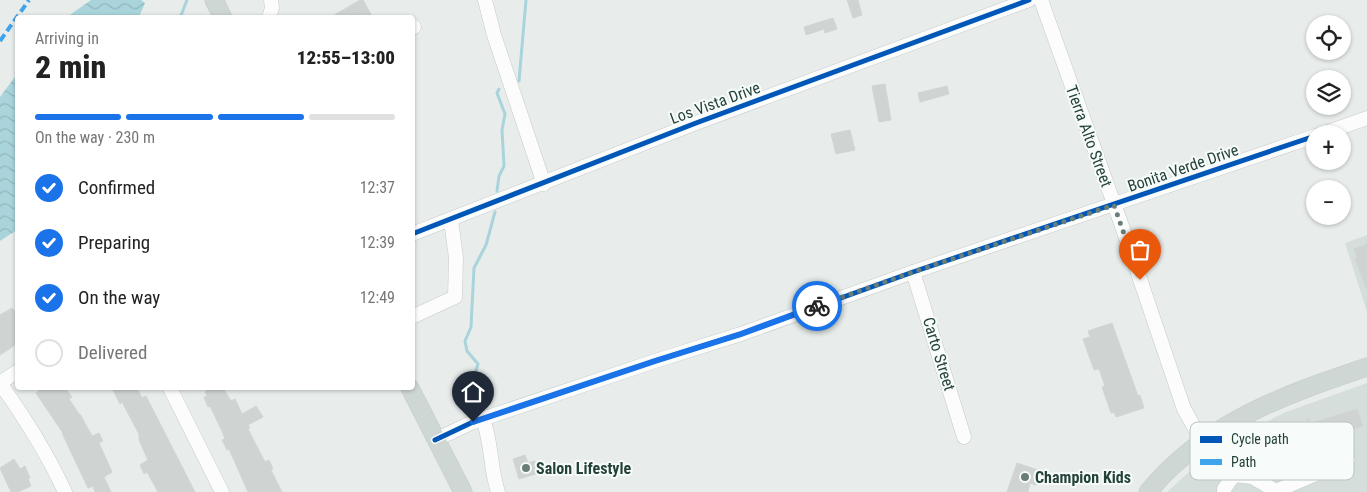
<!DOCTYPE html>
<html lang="en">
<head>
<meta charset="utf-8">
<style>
	body { margin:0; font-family:"Roboto Condensed",sans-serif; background:#f6f6f6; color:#222; height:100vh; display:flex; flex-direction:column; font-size:19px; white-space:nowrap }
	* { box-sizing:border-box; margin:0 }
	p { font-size:16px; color:#767676 }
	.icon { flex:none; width:28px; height:28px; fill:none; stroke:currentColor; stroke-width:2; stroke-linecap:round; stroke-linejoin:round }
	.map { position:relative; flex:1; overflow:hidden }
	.details { position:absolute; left:15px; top:15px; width:400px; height:375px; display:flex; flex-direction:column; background:#fff; border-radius:5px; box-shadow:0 1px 4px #0004 }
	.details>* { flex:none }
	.tools { position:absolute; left:1306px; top:15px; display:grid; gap:10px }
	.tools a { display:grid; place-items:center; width:45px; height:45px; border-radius:50%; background:#fff; box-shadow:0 1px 4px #0004; font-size:25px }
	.pin { position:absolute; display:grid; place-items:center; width:42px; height:42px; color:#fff; margin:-51px -21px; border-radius:50% 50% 50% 0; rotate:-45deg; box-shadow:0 0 5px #0007 }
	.pin .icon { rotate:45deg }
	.courier { position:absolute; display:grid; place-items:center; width:50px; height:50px; margin:-25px; border:4px solid #1a73e8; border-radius:50%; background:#fff; color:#222; box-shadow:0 1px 6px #0007 }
	.summary em { font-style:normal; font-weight:800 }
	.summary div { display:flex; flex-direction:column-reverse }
	.summary { display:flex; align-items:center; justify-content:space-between; height:85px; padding:0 20px }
	h1 { font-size:32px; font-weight:800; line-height:38px }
	.bar { display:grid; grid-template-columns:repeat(4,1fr); gap:8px 5px; align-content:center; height:60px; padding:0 20px }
	.bar i { height:6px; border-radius:4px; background:#e0e0e0 }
	.bar .on { background:#1a73e8 }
	.bar p { grid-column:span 4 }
	ol { padding:0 20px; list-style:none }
	li { display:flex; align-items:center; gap:15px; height:55px }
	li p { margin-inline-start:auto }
	li .icon { padding:5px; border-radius:50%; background:#1a73e8; color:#fff; stroke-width:4 }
	li:last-child { color:#767676 }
	li i { width:28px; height:28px; border:2px solid #e0e0e0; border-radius:50% }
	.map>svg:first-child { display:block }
	.built { fill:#d6dedb }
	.water { fill:url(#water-waves) }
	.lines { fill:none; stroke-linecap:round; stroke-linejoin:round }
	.stream { stroke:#a9d4db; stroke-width:3 }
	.building { fill:#cfd4d2; stroke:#d1d6d4 }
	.minor-casing { stroke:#c5cac8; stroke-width:15 }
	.major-casing { stroke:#c3ccc9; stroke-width:19 }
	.path { stroke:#c3ccca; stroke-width:2; stroke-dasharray:2.5 4; stroke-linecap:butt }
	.minor { stroke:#fcfcfc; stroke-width:14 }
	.major { stroke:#cfd7d5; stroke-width:18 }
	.quiet { stroke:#3ea4ec; stroke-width:4; stroke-dasharray:8 4; stroke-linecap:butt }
	.cycleway-casing { stroke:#f7fbf9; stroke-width:8 }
	.cycleway { stroke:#0057b8; stroke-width:5 }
	.done { stroke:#697e78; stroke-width:5; stroke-dasharray:0 9 }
	.route { stroke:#1a73e8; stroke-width:6 }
	.poi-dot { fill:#697e78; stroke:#f7fbf9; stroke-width:2 }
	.labels { text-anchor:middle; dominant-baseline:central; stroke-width:4; stroke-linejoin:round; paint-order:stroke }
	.street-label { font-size:16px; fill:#24423a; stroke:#f7fbf9 }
	.poi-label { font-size:16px; font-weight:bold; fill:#24423a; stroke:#f7fbf9; text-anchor:start }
	.key { fill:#f7fbf9; stroke:#b8c4c0; stroke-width:1 }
	.key-label { font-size:14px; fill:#24423a }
</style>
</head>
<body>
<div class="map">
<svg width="1367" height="492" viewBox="0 0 1367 492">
	<defs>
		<pattern id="water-waves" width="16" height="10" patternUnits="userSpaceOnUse" patternTransform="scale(1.25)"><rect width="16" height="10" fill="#a9d4db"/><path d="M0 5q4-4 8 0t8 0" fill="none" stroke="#91b7bd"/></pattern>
	</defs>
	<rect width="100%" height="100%" fill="#e8edeb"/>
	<g class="built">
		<polygon points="1367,235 1367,312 1345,243"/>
		<polygon points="1367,383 1367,492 1167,492 1201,461 1229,440 1286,412"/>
	</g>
	<g class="water">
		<polygon points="91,0 141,0 145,3 139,17 67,17"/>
		<polygon points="17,74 17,230 0,241 0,97"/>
	</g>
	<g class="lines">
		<g class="stream">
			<polyline points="180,18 187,0"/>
			<polyline points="519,81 526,0"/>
			<polyline points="497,191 499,176 504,166 502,130 505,114 497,93 499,89"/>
			<polyline points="474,377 478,364 467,351 465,341 471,327 474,268 486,245 495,212"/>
		</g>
	</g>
	<g class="building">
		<polygon points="360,0 363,0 373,18 329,18"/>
		<polygon points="847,0 858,0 862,15 853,18"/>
		<polygon points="833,18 837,29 825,33 824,29 806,35 804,27"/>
		<polygon points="885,84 891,120 879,122 872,86"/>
		<polygon points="947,86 949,94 920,102 918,93"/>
		<polygon points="850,130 855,150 836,154 831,134"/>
		<polygon points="1367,244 1367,288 1366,288 1355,259 1357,258 1354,249"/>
		<polygon points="12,308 14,311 18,309 18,343 0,355 0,315"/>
		<polygon points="1112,323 1138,396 1140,395 1144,408 1116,417 1114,412 1111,413 1102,387 1105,386 1099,369 1094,370 1083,339 1090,337 1088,331"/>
		<polygon points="37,388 65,388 72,397 69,399 79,414 80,414 92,436 99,433 103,441 99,443 112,472 104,477 111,492 95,492 93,486 88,488 62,433 63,433 36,393 39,391"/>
		<polygon points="112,388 137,388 142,398 146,396 195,492 158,492 147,472 144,474 140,465 148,460 139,440 139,434 122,402 120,404"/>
		<polygon points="206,388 223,388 231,401 235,399 242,414 256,406 263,417 248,425 250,428 248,429 265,462 269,460 273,469 271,470 282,492 248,492 229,449 227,450 222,440 225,439 222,431 210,406 208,407 204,397 207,396 205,392 207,390"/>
		<polygon points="1357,409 1363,426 1313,442 1316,451 1297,460 1293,450 1269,463 1274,471 1267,475 1261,469 1259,471 1256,469 1248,456 1275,441 1318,421"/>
		<polygon points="525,455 528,463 535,461 539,473 519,479 513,459"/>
		<polygon points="14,459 20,469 25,466 30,478 28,479 31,486 18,492 11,492 0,468"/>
		<polygon points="1017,463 1041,471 1036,485 1030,483 1028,492 1007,492"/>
	</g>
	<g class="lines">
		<defs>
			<g id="minor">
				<polyline points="485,0 494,35 544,184"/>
				<polyline points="1041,0 1123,229 1184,409 1202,441 1225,467 1234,475 1252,477 1271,488 1272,492"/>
				<polyline points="269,18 272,8 271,0"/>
				<polyline points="412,28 414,27"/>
				<polyline points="1322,134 1367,118"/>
				<polyline points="412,234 696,123 1029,0"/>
				<polyline points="913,272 964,437"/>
				<polyline points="414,316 455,297 456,258 451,220"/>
				<path d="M0 383C25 418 47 453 65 492"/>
				<polyline points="0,383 18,371"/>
				<polyline points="170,388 222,492"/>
				<path d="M483 419C492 443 490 468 498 492"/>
				<polyline points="435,440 473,422 655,361 741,334 913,272 1315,136"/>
				<polyline points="1224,492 1224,489 1234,475"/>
				<polyline points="1274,492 1348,460"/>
			</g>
			<g id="major">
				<polyline points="214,0 223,18"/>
				<polyline points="410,388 463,492"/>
				<path d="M1148 492C1206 422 1284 395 1367 367"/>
			</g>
		</defs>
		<use href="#minor" class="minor-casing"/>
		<use href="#major" class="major-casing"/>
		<g class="path">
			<polyline points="1320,452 1346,441"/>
			<polyline points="1280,471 1320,452 1318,440 1308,419"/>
		</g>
		<use href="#minor" class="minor"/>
		<use href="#major" class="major"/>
		<polyline class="quiet" points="0,41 29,0"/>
		<defs>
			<g id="cycleway">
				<polyline points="412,234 696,123 1029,0"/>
				<polyline points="435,440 473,422 655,361 741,334 913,272 1315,136"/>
			</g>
		</defs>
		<use href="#cycleway" class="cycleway-casing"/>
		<use href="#cycleway" class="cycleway"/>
	</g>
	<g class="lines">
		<polyline class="done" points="817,306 913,272 1114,205 1140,280"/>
		<polyline class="route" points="473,422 655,361 741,334 817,306"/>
	</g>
	<g class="poi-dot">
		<circle cx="526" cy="468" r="5"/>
		<circle cx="1025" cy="477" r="5"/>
	</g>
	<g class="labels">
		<g class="street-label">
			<text transform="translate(715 103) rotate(-20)">Los Vista Drive</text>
			<text transform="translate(1089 136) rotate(70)">Tierra Alto Street</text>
			<text transform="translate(1183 168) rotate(-19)">Bonita Verde Drive</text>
			<text transform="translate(939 354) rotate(73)">Carto Street</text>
		</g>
		<g class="poi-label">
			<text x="536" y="468">Salon Lifestyle</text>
			<text x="1035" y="477">Champion Kids</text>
		</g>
	</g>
	<rect x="1190" y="422" width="164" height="58" rx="8" class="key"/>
	<rect x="1200" y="436" width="22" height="7" fill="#0057b8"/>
	<rect x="1200" y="459" width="22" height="6" fill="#3ea4ec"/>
	<g class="key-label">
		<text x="1231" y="444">Cycle path</text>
		<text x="1231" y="467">Path</text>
	</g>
</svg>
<div class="tools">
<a><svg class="icon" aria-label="locate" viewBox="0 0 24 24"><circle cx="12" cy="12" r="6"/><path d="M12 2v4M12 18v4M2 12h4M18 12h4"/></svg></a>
<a><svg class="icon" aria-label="layers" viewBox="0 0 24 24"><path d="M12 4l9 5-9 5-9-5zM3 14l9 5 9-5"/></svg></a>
<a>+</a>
<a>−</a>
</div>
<div class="pin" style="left:1140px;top:280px;background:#ea580c"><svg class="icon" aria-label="bag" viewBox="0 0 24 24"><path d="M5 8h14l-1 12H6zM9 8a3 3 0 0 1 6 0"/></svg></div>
<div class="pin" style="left:473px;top:422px;background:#1f2937"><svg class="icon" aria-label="home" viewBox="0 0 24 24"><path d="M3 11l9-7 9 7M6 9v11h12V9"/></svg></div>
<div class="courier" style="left:817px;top:306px"><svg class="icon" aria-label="bike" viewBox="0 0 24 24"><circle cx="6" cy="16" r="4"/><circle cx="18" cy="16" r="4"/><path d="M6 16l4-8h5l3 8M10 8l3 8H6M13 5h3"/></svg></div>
<section class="details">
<div class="summary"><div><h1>2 min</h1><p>Arriving in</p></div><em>12:55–13:00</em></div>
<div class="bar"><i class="on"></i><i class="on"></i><i class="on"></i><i></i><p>On the way · 230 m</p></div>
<ol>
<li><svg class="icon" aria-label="check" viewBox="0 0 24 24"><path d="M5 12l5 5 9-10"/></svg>Confirmed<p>12:37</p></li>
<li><svg class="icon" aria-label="check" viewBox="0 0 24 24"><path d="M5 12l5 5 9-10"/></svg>Preparing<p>12:39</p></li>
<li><svg class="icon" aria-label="check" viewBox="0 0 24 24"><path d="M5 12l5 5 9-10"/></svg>On the way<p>12:49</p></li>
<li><i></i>Delivered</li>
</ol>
</section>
</div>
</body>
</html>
